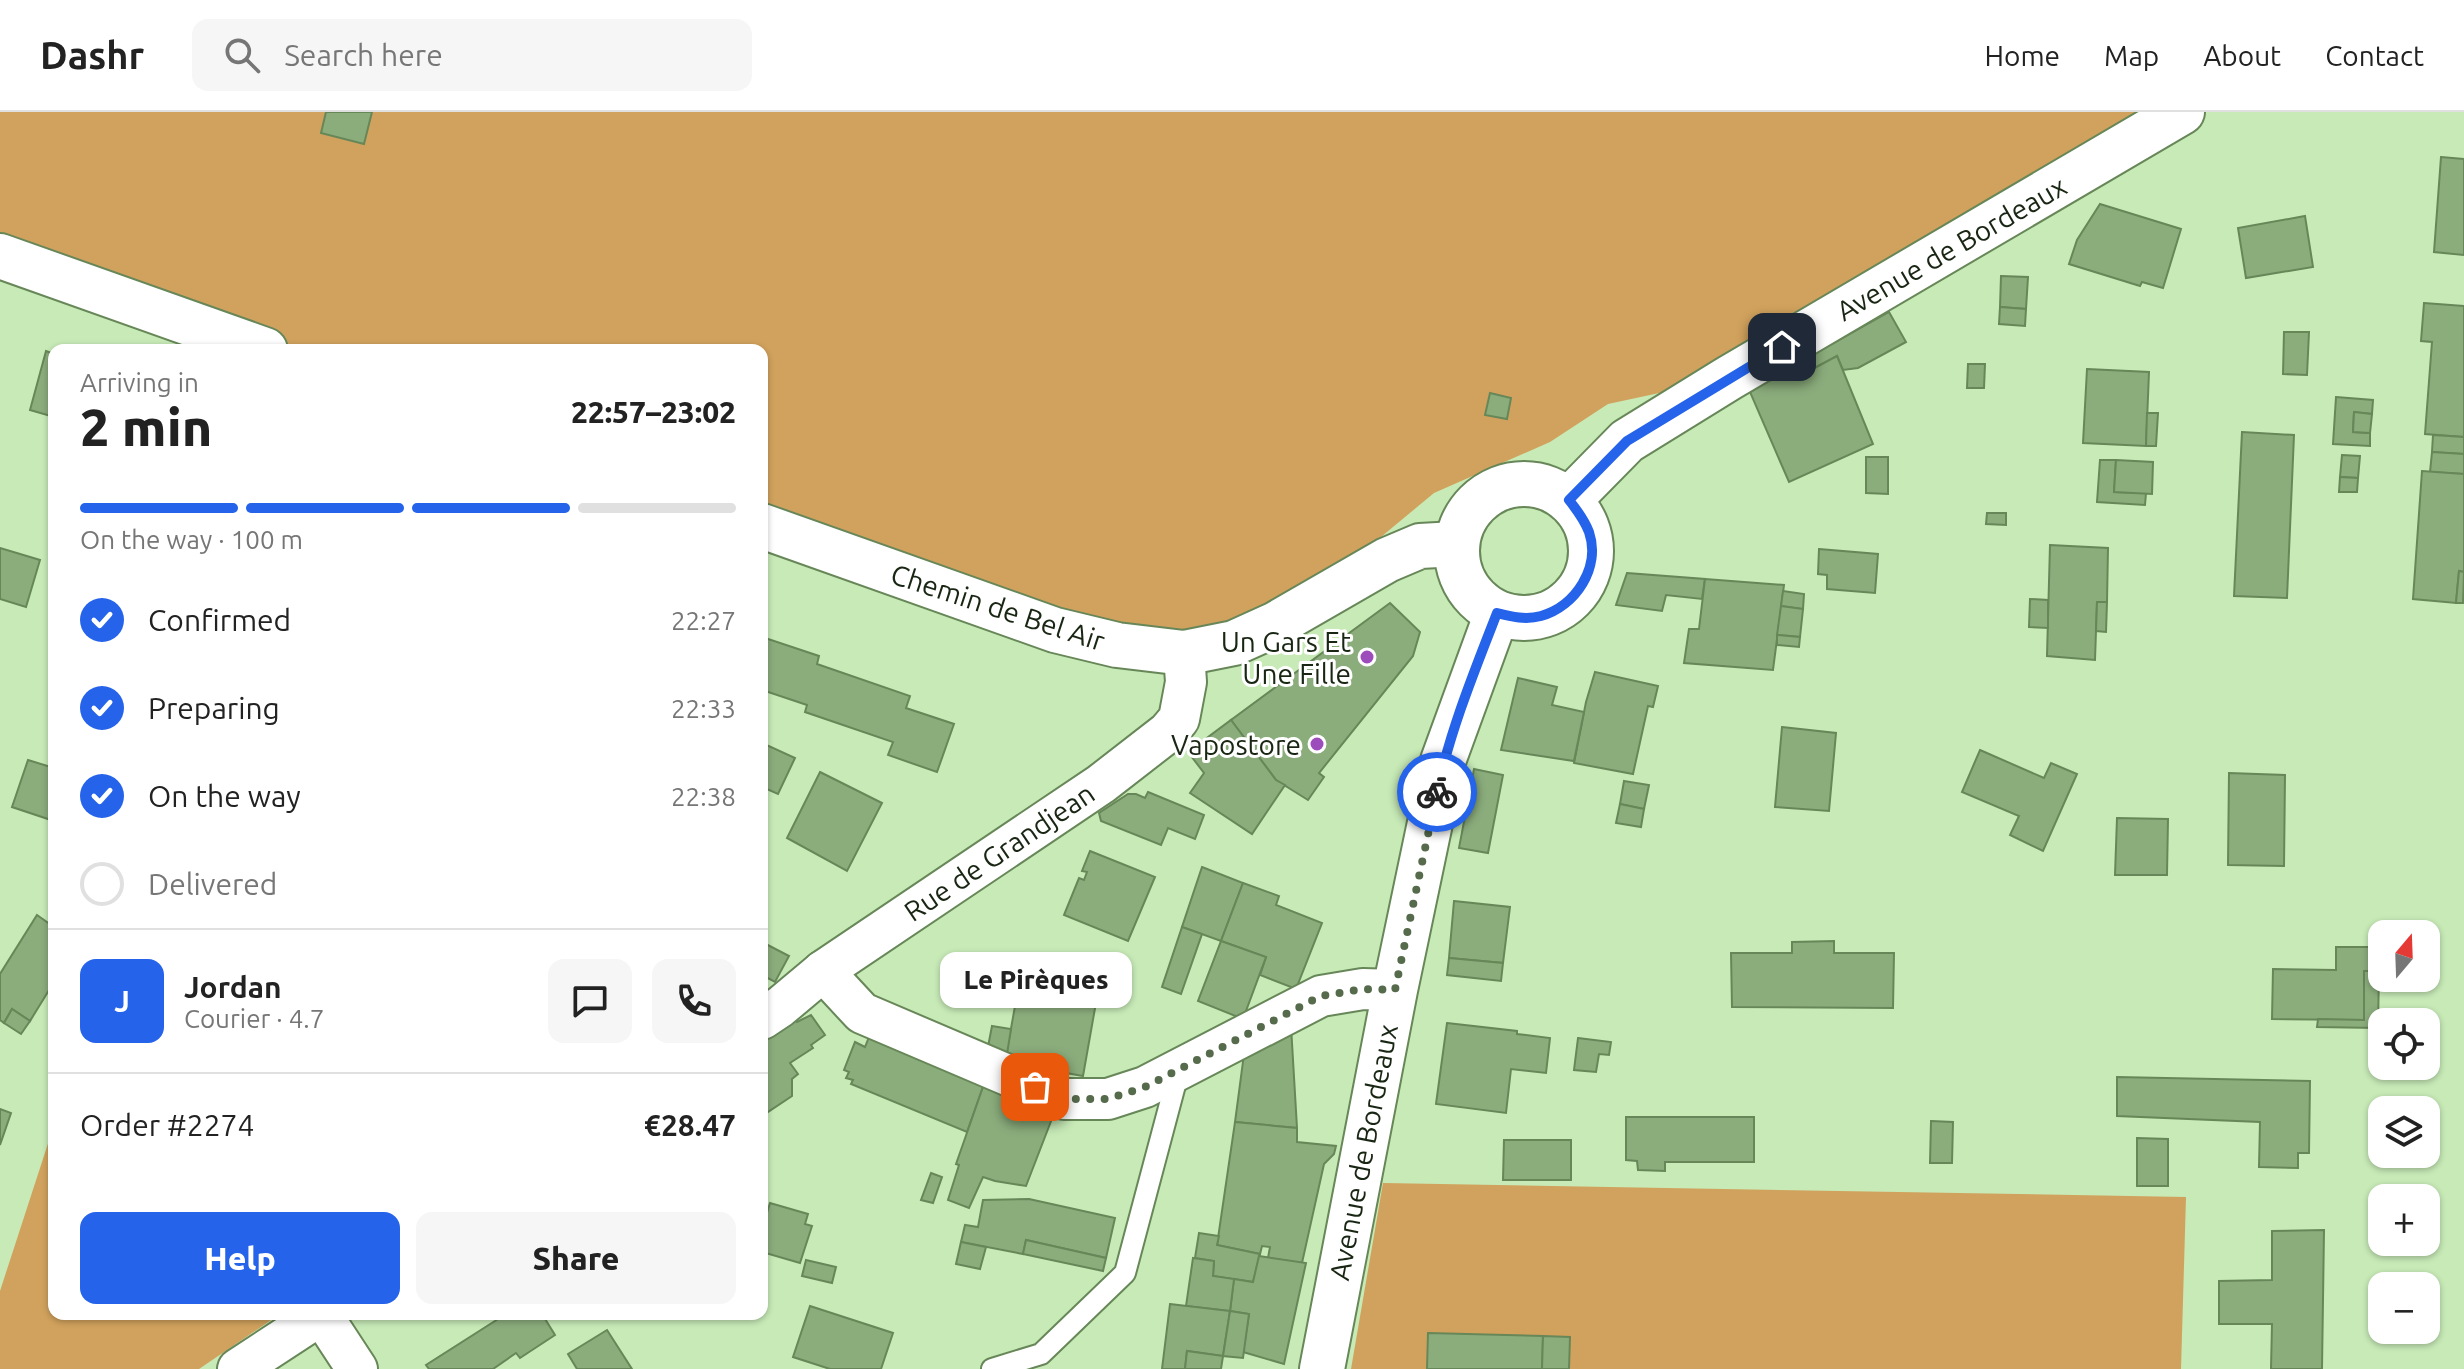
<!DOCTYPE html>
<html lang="en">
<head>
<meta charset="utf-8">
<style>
	body { margin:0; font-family:Ubuntu,sans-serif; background:#f6f6f6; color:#222; height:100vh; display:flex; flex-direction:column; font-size:30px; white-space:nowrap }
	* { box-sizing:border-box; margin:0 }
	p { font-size:26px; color:#767676 }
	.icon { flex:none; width:44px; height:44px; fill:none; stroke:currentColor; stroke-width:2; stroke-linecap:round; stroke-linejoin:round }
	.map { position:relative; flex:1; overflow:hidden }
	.details { position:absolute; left:48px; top:232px; width:720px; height:976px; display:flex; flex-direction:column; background:#fff; border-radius:16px; box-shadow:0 2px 6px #0004 }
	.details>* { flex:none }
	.needle { width:52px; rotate:19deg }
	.controls { position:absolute; left:2368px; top:808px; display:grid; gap:16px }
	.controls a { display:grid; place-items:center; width:72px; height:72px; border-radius:16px; background:#fff; box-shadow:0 2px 6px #0004; font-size:40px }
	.pin { position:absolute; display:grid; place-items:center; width:68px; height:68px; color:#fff; margin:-34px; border-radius:16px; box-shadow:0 4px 12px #0006 }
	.courier { position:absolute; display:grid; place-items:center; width:80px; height:80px; margin:-40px; border:6px solid #2563eb; border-radius:50%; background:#fff; color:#222; box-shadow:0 2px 10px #0007 }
	.bubble { position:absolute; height:56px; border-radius:16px; background:#fff; box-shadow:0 2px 6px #0004; font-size:26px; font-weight:800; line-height:56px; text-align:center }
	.summary em { font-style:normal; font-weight:800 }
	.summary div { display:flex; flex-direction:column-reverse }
	.summary { display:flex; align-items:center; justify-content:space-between; height:136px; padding:0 32px }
	h1 { font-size:52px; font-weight:800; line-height:60px }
	.bar { display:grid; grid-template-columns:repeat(4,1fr); gap:12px 8px; align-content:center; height:96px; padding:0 32px }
	.bar i { height:10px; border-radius:6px; background:#e0e0e0 }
	.bar .selected { background:#2563eb }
	.bar p { grid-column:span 4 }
	.line { display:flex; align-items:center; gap:20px; padding:0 32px; border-top:2px solid #e0e0e0 }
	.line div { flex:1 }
	.round { display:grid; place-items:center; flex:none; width:84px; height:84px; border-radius:16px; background:#f6f6f6 }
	ol { padding:0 32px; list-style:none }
	li { display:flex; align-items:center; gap:24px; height:88px }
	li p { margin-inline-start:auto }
	li .icon { padding:8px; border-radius:50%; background:#2563eb; color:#fff; stroke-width:4 }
	li:last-child { color:#767676 }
	li i { width:44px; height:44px; border:4px solid #e0e0e0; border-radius:50% }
	.action { display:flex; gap:16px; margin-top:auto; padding:16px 32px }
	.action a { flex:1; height:92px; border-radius:16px; background:#2563eb; color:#fff; font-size:32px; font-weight:800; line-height:92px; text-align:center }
	.action a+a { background:#f6f6f6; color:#222 }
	header { display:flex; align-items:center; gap:48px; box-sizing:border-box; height:112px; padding:0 40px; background:#fff; border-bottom:2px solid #e0e0e0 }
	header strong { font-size:38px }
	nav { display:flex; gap:44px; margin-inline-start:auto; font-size:28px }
	.search { width:560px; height:72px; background:#f6f6f6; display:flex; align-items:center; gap:20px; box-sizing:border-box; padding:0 28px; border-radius:16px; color:#767676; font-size:30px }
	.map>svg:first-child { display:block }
	.green { fill:#d1a25d }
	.building { fill:#8bad7c; stroke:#678758; stroke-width:2 }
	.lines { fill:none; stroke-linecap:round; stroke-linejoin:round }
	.service-casing { stroke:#678758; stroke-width:24 }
	.minor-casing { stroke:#678758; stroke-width:44 }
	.tertiary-casing { stroke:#678758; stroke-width:48 }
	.secondary-casing { stroke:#678758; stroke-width:48 }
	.service { stroke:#fff; stroke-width:20 }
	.minor { stroke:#fff; stroke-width:40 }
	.tertiary { stroke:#fff; stroke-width:44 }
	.secondary { stroke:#fff; stroke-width:44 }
	.done { stroke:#566b4c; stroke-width:8; stroke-dasharray:0 14.4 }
	.route { stroke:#2563eb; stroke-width:10 }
	.poi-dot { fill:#9d4cbb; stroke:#fff; stroke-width:3 }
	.labels { text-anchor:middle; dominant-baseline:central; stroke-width:6; stroke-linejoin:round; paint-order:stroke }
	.street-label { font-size:28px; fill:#192613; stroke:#fff }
	.poi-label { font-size:28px; fill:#192613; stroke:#fff; text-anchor:end }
</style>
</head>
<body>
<header>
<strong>Dashr</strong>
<div class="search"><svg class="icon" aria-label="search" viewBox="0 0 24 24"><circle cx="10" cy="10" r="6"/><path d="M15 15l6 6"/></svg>Search here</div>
<nav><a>Home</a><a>Map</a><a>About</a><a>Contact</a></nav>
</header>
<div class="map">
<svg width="2464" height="1257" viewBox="0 0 2464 1257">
	<rect width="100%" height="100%" fill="#c7eab7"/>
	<g class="green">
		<polygon points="0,0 2182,0 1729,266 1608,292 1550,330 1434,381 1276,512 1184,541 762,414 762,238 265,238 0,144"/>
		<polygon points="54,1013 54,1202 280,1202 199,1257 0,1257 0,1179"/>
		<polygon points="1383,1071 2186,1085 2181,1257 1351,1257"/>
	</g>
	<g class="building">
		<polygon points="326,0 372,0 364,32 321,21"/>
		<polygon points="2441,45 2464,47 2464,143 2434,140"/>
		<polygon points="2100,92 2181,117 2163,176 2142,170 2140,174 2069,152 2077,128"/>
		<polygon points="2305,104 2313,155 2246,166 2238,116"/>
		<polygon points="2001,164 2028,165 2026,197 2000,195"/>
		<polygon points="2424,191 2464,194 2464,325 2425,322 2432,230 2421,229"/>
		<polygon points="2000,195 2026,197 2025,214 1999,212"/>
		<polygon points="1889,200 1906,230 1858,256 1843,258 1837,244 1813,257 1807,246"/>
		<polygon points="2284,220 2309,220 2307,263 2283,262"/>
		<polygon points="46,239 54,242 54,305 30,298"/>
		<polygon points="1837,244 1873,332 1789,370 1750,280 1807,246 1813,257"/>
		<polygon points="1968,252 1985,252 1984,276 1967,276"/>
		<polygon points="2087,257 2149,260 2146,334 2083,331"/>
		<polygon points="1490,281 1511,286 1507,307 1485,303"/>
		<polygon points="2336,285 2373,288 2372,302 2354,300 2353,320 2370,321 2370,334 2333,332"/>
		<polygon points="2354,300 2372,302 2370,321 2353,320"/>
		<polygon points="2147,301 2158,301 2156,334 2146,334"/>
		<polygon points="2242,320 2294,323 2287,486 2234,484"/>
		<polygon points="2433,323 2464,325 2464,342 2432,340"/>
		<polygon points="2432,340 2464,342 2464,362 2430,360"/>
		<polygon points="2342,343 2360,344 2358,366 2340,365"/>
		<polygon points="1866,345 1888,345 1888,382 1866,381"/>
		<polygon points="2100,348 2116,348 2114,380 2146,381 2145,393 2097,390"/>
		<polygon points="2116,348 2153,350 2152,382 2114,380"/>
		<polygon points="2422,359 2464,362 2464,460 2459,459 2456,491 2413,487"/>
		<polygon points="2340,365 2358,366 2357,380 2339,380"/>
		<polygon points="1987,401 2006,401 2006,413 1986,412"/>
		<polygon points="2050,433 2108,436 2107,490 2097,490 2095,548 2047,544"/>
		<polygon points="0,436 40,448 26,495 0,487"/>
		<polygon points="1819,437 1878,442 1875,481 1827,477 1827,463 1818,462"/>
		<polygon points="2459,459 2464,460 2463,491 2456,491"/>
		<polygon points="1627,461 1705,467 1702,487 1666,483 1662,499 1616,493"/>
		<polygon points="1705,467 1784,473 1773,558 1684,551 1689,517 1699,517"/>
		<polygon points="1783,479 1804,482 1803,497 1781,494"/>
		<polygon points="2030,487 2048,488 2048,516 2029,515"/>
		<polygon points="2097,490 2107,490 2106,520 2096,519"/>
		<polygon points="1390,491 1420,520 1413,544 1319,661 1324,665 1308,688 1276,668 1231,608"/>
		<polygon points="1781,494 1803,497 1800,525 1777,523"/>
		<polygon points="1777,523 1800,525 1799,535 1777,533"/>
		<polygon points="762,525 819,544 817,552 910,584 906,596 954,612 937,660 888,643 893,630 805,600 807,593 762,578"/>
		<polygon points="1595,560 1658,574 1653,595 1648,594 1633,662 1574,651 1586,590"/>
		<polygon points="1518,566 1557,575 1552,593 1584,600 1574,649 1501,638"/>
		<polygon points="1231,608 1276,668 1285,673 1252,722 1190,681 1204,661 1188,640"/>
		<polygon points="1782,615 1836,621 1829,699 1775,695"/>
		<polygon points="762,631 795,646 778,682 762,675"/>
		<polygon points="1980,638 2044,666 2051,651 2077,662 2043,739 2010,723 2019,704 1962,680"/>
		<polygon points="28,648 54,656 54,709 12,695"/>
		<polygon points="1474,657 1503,663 1488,741 1459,736"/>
		<polygon points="820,660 882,691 847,759 787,726"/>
		<polygon points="2229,661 2285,663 2284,754 2228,753"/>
		<polygon points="1624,669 1649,673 1644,697 1620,692"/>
		<polygon points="1148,680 1204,703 1195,727 1168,716 1161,733 1101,709 1099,701 1128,682 1136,682 1145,686"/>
		<polygon points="1620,692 1644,697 1641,715 1616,711"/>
		<polygon points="2117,706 2168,707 2167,763 2115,763"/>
		<polygon points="1090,739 1155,765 1128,829 1064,803 1079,766 1084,768 1087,760 1082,759"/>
		<polygon points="1202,755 1243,771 1221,829 1182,815"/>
		<polygon points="1243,771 1279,784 1276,793 1322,811 1296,877 1260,863 1266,845 1221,829"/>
		<polygon points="1454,789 1510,795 1503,851 1449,846"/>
		<polygon points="37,803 54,815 54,870 30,909 12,897 4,911 0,908 0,862"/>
		<polygon points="1182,815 1202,822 1181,882 1162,875"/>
		<polygon points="1221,829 1266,845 1243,907 1198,889"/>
		<polygon points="1834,829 1834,841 1894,841 1893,896 1732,895 1731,841 1792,841 1792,830"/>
		<polygon points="762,830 789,844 775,870 762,863"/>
		<polygon points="2336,835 2375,835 2374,859 2364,859 2364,908 2272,907 2273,857 2336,858"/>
		<polygon points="1449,846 1503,851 1501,869 1447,863"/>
		<polygon points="1022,855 1100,868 1083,964 1005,950"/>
		<polygon points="2364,859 2379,859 2378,916 2317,915 2318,907 2364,908"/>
		<polygon points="12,897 30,909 21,922 4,911"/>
		<polygon points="811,903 825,923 811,933 813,936 790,951 798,962 792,967 792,984 762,1004 762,928 794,906 797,910"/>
		<polygon points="1447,911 1517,919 1517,922 1550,926 1546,961 1511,957 1506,1001 1436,992"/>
		<polygon points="992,914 1011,917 1006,948 987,940"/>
		<polygon points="1291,914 1297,1016 1235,1010 1244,942"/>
		<polygon points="869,925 984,972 967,1020 851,972 853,968 846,966 849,960 844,958 855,930 865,935"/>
		<polygon points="1578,926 1611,930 1609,943 1599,942 1596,960 1574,958"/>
		<polygon points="2117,965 2310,969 2309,1041 2298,1041 2298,1056 2259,1055 2260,1010 2117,1004"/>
		<polygon points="983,975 1053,1004 1026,1074 995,1069 983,1065 969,1096 948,1088 959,1053 956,1052"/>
		<polygon points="0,997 11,1001 0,1033"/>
		<polygon points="1626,1005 1754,1005 1754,1050 1665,1050 1665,1059 1638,1058 1637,1049 1626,1048"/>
		<polygon points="1931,1009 1953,1010 1952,1051 1930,1051"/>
		<polygon points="1235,1010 1297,1016 1297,1030 1336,1034 1334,1042 1324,1052 1302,1151 1268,1146 1270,1135 1262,1134 1260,1142 1217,1133"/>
		<polygon points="2137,1026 2168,1027 2168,1074 2137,1074"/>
		<polygon points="1504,1028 1571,1028 1571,1068 1503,1068"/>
		<polygon points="931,1061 942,1065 933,1091 921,1088"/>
		<polygon points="1029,1087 1115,1106 1106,1146 1026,1128 1023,1142 961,1130 965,1113 978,1115 983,1088"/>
		<polygon points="770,1091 808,1102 805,1112 812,1114 800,1151 762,1140 762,1117"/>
		<polygon points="2324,1118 2322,1257 2271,1257 2272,1212 2219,1212 2219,1169 2272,1168 2272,1119"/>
		<polygon points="1199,1121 1219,1124 1217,1133 1260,1142 1253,1170 1213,1164 1214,1149 1195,1146"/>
		<polygon points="1026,1128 1106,1146 1103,1159 1023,1142"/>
		<polygon points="961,1130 986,1135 980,1157 956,1152"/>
		<polygon points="1259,1144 1306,1151 1284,1252 1243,1240 1249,1202 1230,1199 1234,1167 1253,1170"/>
		<polygon points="1193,1146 1214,1149 1213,1164 1234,1167 1230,1199 1186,1194"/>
		<polygon points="806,1148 836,1155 832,1171 802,1164"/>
		<polygon points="1170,1192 1230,1199 1223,1244 1187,1239 1185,1257 1162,1257"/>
		<polygon points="810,1194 893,1221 881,1257 830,1257 793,1245"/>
		<polygon points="1230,1199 1249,1202 1243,1246 1223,1244"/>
		<polygon points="506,1202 542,1202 555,1223 520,1246 516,1241 493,1257 429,1257 426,1253"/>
		<polygon points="607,1218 632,1257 577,1257 568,1242"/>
		<polygon points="1428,1221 1543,1224 1542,1257 1427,1257"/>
		<polygon points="1543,1224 1570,1225 1569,1257 1542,1257"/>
		<polygon points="1187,1239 1223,1244 1221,1257 1185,1257"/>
	</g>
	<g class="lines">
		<defs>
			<polyline id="service" points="992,1257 1041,1242 1125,1161 1179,958"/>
			<g id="minor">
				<polyline points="823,859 862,901 1064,987 1108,987 1145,975 1321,884 1363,877 1395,878"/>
				<polyline points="762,907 780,895 823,859 1101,672 1168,620 1179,607 1186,570 1184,541"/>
				<polyline points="321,1202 357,1257"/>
				<polyline points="238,1257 322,1202"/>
			</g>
			<g id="tertiary">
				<polyline points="0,144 265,238"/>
				<polyline points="762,414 1055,518 1117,533 1184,541 1234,531 1276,512 1387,448 1420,434 1456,432"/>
			</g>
			<g id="secondary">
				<circle cx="1524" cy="439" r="67"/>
				<polyline points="1569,388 1627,329 1729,266 2182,0"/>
				<polyline points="1322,1257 1395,878 1443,649 1497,501"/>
			</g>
		</defs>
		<use href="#service" class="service-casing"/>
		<use href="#minor" class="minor-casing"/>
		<use href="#tertiary" class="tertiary-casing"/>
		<use href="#secondary" class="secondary-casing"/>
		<use href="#service" class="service"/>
		<use href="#minor" class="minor"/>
		<use href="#tertiary" class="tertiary"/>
		<use href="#secondary" class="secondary"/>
	</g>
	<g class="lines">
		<polyline class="done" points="1035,975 1064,987 1108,987 1145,975 1321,884 1363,877 1395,878 1437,680"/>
		<path class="route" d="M1437 680C1450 619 1474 560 1497 501 1512 505 1526 508 1541 504 1576 494 1601 455 1589 420 1584 407 1577 398 1569 388L1627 329 1782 235"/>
	</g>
	<g class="poi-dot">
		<circle cx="1367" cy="545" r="8"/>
		<circle cx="1317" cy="632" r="8"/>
	</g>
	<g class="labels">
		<g class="street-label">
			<text transform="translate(1951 136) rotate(-30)">Avenue de Bordeaux</text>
			<text transform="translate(998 495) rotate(18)">Chemin de Bel Air</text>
			<text transform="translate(999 740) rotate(-34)">Rue de Grandjean</text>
			<text transform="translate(1363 1040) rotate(-79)">Avenue de Bordeaux</text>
		</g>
		<g class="poi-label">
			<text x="1351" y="529">Un Gars Et<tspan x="1351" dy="32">Une Fille</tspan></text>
			<text x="1301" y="632">Vapostore</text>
		</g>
	</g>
</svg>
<div class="controls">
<a><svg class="needle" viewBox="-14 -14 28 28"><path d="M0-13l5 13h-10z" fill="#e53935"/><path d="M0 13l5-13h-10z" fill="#767676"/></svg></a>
<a><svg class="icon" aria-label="locate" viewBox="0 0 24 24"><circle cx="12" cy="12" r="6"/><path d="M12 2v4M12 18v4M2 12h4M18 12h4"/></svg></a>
<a><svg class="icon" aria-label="layers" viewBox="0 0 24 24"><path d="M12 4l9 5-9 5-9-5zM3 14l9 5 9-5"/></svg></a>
<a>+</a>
<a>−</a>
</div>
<div class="pin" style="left:1035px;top:975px;background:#ea580c"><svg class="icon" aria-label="bag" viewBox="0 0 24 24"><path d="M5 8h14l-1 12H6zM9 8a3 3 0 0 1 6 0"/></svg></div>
<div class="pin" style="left:1782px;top:235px;background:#1f2937"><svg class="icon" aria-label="home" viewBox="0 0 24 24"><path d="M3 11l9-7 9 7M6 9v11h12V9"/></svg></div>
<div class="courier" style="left:1437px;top:680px"><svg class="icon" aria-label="bike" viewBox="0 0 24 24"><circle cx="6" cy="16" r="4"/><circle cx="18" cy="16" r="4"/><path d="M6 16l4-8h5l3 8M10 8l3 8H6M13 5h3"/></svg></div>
<div class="bubble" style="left:940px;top:840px;width:192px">Le Pirèques</div>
<section class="details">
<div class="summary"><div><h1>2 min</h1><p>Arriving in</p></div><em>22:57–23:02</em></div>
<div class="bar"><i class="selected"></i><i class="selected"></i><i class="selected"></i><i></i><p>On the way · 100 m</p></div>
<ol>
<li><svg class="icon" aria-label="check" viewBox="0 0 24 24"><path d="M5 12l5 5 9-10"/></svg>Confirmed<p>22:27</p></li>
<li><svg class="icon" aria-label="check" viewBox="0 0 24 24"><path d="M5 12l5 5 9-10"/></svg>Preparing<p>22:33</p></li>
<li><svg class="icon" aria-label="check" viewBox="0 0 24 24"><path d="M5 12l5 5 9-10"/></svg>On the way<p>22:38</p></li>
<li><i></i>Delivered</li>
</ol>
<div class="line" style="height:144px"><b class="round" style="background:#2563eb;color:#fff">J</b><div><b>Jordan</b><p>Courier · 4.7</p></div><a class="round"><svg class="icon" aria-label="chat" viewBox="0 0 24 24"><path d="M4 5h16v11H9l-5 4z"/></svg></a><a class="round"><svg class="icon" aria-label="phone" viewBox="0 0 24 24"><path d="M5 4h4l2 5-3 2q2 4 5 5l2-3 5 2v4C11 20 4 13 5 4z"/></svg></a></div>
<div class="line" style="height:104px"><div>Order #2274</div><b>€28.47</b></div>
<div class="action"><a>Help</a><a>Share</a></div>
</section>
</div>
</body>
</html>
